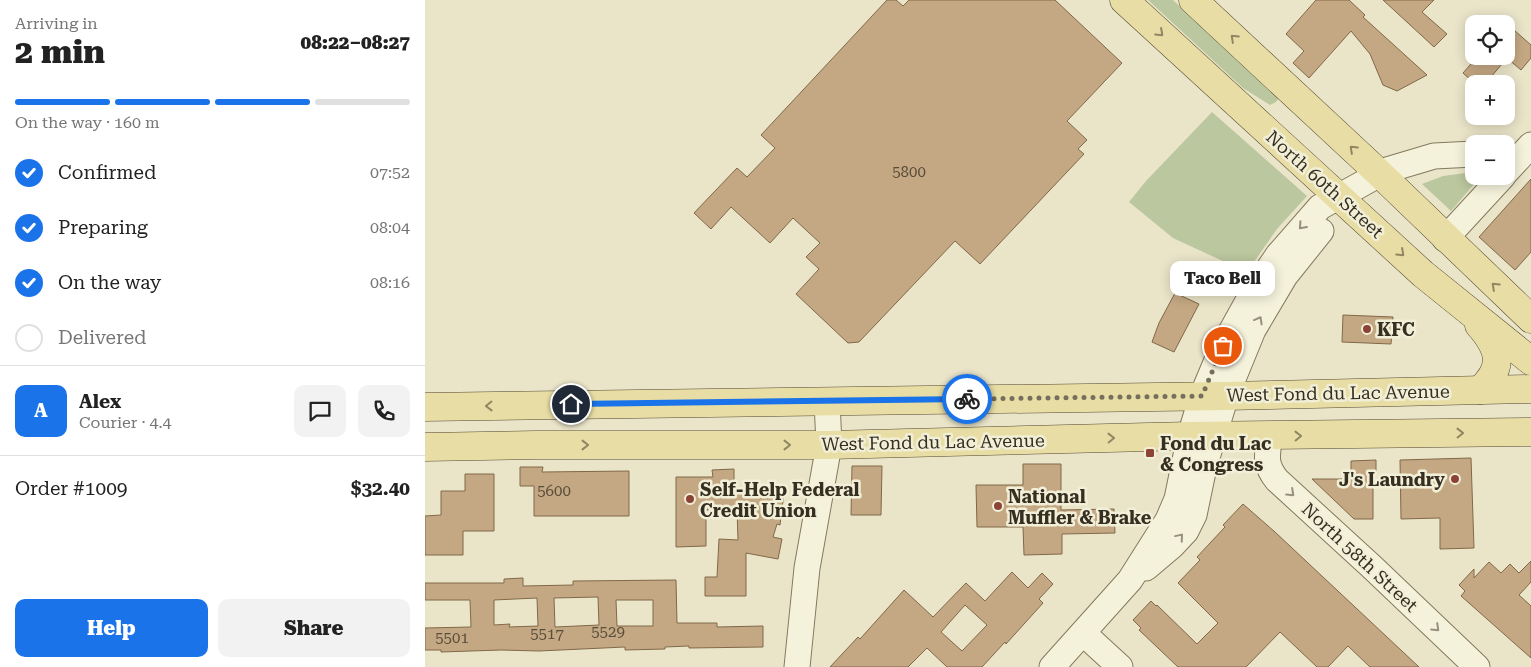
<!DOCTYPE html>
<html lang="en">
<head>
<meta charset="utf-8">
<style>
	body { margin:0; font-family:"Roboto Serif",serif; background:#f2f2f2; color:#222; height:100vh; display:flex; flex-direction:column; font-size:19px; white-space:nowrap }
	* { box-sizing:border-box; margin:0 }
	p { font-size:16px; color:#767676 }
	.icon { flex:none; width:28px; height:28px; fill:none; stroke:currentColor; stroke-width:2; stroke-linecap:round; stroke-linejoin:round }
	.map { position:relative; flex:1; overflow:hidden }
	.drawer { display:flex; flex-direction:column; background:#fff; width:425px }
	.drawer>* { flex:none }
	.fabs { position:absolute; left:1040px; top:15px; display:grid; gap:10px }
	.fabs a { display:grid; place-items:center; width:50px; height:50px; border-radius:10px; background:#fff; box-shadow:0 2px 12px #0003; font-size:25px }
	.pin { position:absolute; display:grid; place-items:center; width:42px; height:42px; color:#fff; margin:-21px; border:2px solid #fff; border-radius:50%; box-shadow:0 1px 5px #0007 }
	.courier { position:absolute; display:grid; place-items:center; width:50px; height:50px; margin:-25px; border:4px solid #1a73e8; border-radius:50%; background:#fff; color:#222; box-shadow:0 1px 6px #0007 }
	.bubble { position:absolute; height:35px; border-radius:10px; background:#fff; box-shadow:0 2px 12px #0003; font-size:16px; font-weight:800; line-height:35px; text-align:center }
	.overview em { font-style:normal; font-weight:800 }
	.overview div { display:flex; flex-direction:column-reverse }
	.overview { display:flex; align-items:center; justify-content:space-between; height:85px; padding:0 15px }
	h1 { font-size:32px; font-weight:800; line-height:38px }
	.bar { display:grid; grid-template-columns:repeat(4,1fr); gap:8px 5px; align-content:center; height:60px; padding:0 15px }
	.bar i { height:6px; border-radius:4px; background:#e0e0e0 }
	.bar .current { background:#1a73e8 }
	.bar p { grid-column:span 4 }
	.line { display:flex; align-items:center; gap:12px; padding:0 15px; border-top:1px solid #e0e0e0 }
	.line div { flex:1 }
	.round { display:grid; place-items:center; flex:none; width:52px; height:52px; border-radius:10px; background:#f2f2f2 }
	ol { padding:0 15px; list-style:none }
	li { display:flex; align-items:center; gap:15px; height:55px }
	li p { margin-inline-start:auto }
	li .icon { padding:5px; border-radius:50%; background:#1a73e8; color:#fff; stroke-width:4 }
	li:last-child { color:#767676 }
	li i { width:28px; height:28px; border:2px solid #e0e0e0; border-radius:50% }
	.cta { display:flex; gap:10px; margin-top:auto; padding:10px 15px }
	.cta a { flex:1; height:58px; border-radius:10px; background:#1a73e8; color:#fff; font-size:20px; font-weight:800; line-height:58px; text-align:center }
	.cta a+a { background:#f2f2f2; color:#222 }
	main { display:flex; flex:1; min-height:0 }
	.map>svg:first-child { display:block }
	.green { fill:#bbc79e }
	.building { fill:#c4a883; stroke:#816848; fill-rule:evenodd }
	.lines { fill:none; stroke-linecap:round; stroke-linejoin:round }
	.minor-casing { stroke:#84795f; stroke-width:27 }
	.major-casing { stroke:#534733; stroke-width:29 }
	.minor { stroke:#f5f2db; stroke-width:25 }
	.major { stroke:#e8dea5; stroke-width:28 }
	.oneway { stroke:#8f8663 }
	.oneway2 { stroke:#96907e }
	.done { stroke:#756f5c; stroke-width:5; stroke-dasharray:0 9 }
	.route { stroke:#1a73e8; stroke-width:6 }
	.poi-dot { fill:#8c4336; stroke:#f2efd8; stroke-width:2 }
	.labels { text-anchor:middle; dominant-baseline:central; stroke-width:5; stroke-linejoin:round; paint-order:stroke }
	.number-label { font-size:15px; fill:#5a4d3a }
	.street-label { font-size:18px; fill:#362f21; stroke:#f2efd8 }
	.poi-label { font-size:18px; font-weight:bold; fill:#362f21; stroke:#f2efd8; text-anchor:start }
</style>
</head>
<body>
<main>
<section class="drawer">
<div class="overview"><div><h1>2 min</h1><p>Arriving in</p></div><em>08:22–08:27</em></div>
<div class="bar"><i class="current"></i><i class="current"></i><i class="current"></i><i></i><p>On the way · 160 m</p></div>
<ol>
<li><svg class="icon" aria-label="check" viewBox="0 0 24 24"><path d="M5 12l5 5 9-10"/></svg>Confirmed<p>07:52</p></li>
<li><svg class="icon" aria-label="check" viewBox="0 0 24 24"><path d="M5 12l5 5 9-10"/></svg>Preparing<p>08:04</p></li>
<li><svg class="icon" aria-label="check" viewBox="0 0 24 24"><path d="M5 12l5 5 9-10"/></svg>On the way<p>08:16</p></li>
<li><i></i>Delivered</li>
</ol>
<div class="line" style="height:90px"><b class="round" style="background:#1a73e8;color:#fff">A</b><div><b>Alex</b><p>Courier · 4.4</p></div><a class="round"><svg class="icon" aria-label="chat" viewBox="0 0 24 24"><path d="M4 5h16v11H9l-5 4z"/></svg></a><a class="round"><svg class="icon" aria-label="phone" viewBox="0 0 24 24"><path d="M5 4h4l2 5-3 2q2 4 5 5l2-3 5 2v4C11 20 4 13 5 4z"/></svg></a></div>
<div class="line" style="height:65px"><div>Order #1009</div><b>$32.40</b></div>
<div class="cta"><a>Help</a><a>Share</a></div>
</section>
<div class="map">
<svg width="1106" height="667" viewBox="0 0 1106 667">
	<rect width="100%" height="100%" fill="#eae5c9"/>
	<g class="green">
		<polygon points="723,0 748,0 850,95 853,99 851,102 845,105 818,88"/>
		<polygon points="787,112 882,196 852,229 824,269 802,263 748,238 704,202 721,181"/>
		<polygon points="1049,172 1049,176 1056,176 1026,211 997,184 1018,176"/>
	</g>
	<g class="building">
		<polygon points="462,0 471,0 478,6 484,0 630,0 697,63 642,121 662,140 653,149 659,154 555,264 530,241 434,342 423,343 371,294 394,269 381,257 395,243 368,218 345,243 306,207 286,229 269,213 312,168 322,177 350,148 336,135"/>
		<polygon points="891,0 924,0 940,15 938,17 1002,75 972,91 958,85 945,54 926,31 884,78 868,63 879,51 861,34"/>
		<polygon points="958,0 1009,0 997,12 1022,34 1009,47"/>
		<polygon points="1081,23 1106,45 1106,58 1096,70 1082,58 1060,84 1050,84 1038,73 1053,56 1081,56"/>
		<polygon points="1106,179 1106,252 1090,270 1054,237"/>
		<polygon points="750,293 774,304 749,352 727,342 734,323"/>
		<polygon points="918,315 968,317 966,344 917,342"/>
		<polygon points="1046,458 1049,548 1015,549 1015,518 976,519 975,460"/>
		<polygon points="951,460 951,472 948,473 948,519 929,519 887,479 926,479 926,461"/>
		<polygon points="598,464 636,464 636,510 689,509 690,533 637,534 637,554 599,555 598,527 552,527 551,485 598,485"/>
		<polygon points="427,466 457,466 456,515 426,515"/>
		<polygon points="95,467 118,467 117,472 204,471 204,516 109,516 109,486 95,486"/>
		<polygon points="309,469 309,491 346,490 346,484 360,485 355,525 352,524 348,537 357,539 353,559 321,553 321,596 280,596 280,577 292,577 294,539 313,540 312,510 281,510 281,546 251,547 251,477 288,477 287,470"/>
		<polygon points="40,474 69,474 69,531 38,531 38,555 0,555 0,516 16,515 16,491 40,491"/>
		<polygon points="818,504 850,532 994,667 945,667 923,646 903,667 892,667 855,632 821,667 753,667 714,630 716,628 708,620 726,601 731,606 732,605 772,644 793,623 753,583 775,560 772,557 800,527 798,525"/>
		<polygon points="1106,561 1106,582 1094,595 1106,606 1106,658 1036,596 1040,591 1034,585 1049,569 1049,578 1064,562 1076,573 1085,564 1094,573"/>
		<path d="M587 572 603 588 617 573 628 584 614 599 618 603 581 644 580 642 557 667H522L502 648 483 667H405L433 637 435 639 479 590 508 617 541 583 560 601ZM540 605 562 625 537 651 516 632Z"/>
		<path d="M98 578V586L148 585V581L251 580 252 623H292V627L338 626V647L264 648V646L240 647V649L200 650V647L114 651 76 650 16 652V650H0V628L46 627 45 600H0V583H79V579ZM173 597 174 625 130 627 129 598ZM112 598 113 626 84 627 85 624 69 625V600ZM191 600H228V626H192Z"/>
	</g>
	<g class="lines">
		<defs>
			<g id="minor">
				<polyline points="1081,172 1106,145"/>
				<polyline points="1020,239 1078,176"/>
				<path d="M845 436C842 455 839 464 852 480L947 567 1052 667"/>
				<polyline points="721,568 747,546 761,531 769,515 779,467 801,396 828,330 860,276 896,231"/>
				<polyline points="658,633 695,667"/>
				<polyline points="372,667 382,568 404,445 402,401"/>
				<polyline points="627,667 705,580 743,520 752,499 765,436 777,396 798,346 828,292 853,255 895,207 962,170 1009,156 1049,154"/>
			</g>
			<g id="major">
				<polyline points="699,0 998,274 1106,361"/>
				<polyline points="768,0 955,174 1106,319"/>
				<path d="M1054 325C1075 349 1080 367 1055 390"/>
				<polyline points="0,407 801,396 1106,389"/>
				<polyline points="0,447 111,445 404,445 765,436 1106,432"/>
			</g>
		</defs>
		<use href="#minor" class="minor-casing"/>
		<use href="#major" class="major-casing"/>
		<use href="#minor" class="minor"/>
		<use href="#major" class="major"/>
	</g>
	<defs><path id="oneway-chevron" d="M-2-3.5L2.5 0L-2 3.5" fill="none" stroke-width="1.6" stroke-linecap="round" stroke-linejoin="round" transform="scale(1.25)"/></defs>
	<g class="oneway">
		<use href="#oneway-chevron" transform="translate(735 33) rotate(43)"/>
		<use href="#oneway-chevron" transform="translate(809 38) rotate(-137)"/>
		<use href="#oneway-chevron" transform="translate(928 149) rotate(-137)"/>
		<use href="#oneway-chevron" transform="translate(976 253) rotate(43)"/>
		<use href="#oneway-chevron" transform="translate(1070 286) rotate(-137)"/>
		<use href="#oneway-chevron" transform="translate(64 406) rotate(179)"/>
		<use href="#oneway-chevron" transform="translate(1035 433) rotate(-1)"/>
		<use href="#oneway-chevron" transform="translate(873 436) rotate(-1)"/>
		<use href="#oneway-chevron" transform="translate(686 438) rotate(-1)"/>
		<use href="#oneway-chevron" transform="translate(160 445)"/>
		<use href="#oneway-chevron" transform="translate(362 445)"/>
	</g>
	<g class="oneway2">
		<use href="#oneway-chevron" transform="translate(877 226) rotate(132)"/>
		<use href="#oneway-chevron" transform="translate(834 320) rotate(-61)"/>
		<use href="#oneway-chevron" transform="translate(866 493) rotate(43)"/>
		<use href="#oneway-chevron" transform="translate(755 537) rotate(-50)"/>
		<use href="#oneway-chevron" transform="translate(1011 628) rotate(44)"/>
	</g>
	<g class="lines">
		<polyline class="done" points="542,399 777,396 798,346"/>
		<polyline class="route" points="146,404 542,399"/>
	</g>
	<g class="poi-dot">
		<circle cx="942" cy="329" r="5"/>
		<rect x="720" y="448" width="10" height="10" rx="2.5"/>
		<circle cx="1030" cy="479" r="5"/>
		<circle cx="265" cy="499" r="5"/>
		<circle cx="573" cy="506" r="5"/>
	</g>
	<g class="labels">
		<g class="number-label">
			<text x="484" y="172">5800</text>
			<text x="129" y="491">5600</text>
			<text x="183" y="632">5529</text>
			<text x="122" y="634">5517</text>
			<text x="27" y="638">5501</text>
		</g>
		<g class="street-label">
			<text transform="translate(900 184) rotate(42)">North 60th Street</text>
			<text transform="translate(913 393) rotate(-1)">West Fond du Lac Avenue</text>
			<text transform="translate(508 442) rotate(-1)">West Fond du Lac Avenue</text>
			<text transform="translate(935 557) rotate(43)">North 58th Street</text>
		</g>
		<g class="poi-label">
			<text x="952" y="329">KFC</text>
			<text x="735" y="443">Fond du Lac<tspan x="735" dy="21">&amp; Congress</tspan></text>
			<text x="1020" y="479" text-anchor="end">J's Laundry</text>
			<text x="275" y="489">Self-Help Federal<tspan x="275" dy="21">Credit Union</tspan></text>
			<text x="583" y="496">National<tspan x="583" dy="21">Muffler &amp; Brake</tspan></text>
		</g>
	</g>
</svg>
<div class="fabs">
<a><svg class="icon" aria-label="locate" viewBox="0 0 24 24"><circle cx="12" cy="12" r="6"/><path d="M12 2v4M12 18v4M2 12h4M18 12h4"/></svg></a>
<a>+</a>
<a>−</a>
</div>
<div class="pin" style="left:798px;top:346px;background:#ea580c"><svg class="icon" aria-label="bag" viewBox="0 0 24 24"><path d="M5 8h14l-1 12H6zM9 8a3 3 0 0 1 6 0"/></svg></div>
<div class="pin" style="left:146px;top:404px;background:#1f2937"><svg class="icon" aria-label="home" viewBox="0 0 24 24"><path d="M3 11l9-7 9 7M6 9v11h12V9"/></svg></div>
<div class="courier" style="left:542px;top:399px"><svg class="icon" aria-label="bike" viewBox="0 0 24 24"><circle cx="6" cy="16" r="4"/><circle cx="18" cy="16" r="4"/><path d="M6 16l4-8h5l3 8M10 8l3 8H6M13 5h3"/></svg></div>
<div class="bubble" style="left:745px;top:261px;width:105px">Taco Bell</div>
</div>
</main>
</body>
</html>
